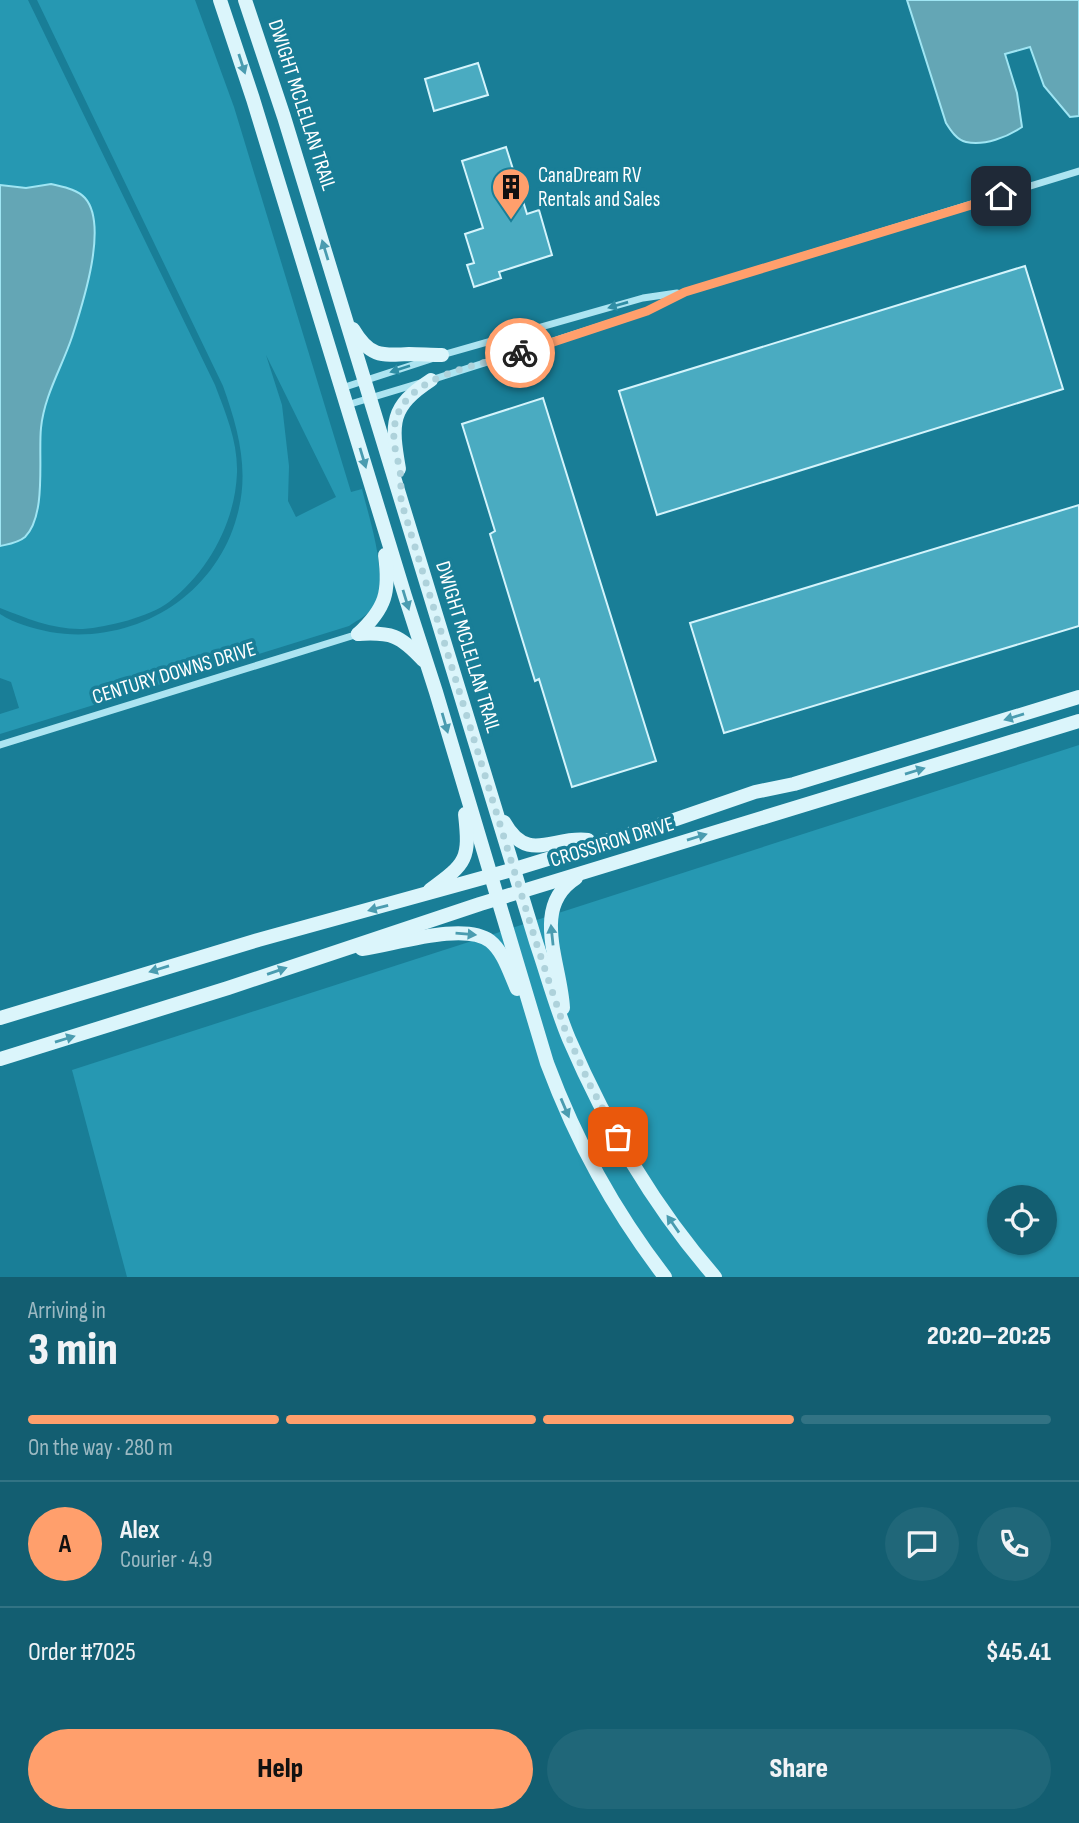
<!DOCTYPE html>
<html lang="en">
<head>
<meta charset="utf-8">
<style>
	body { margin:0; font-family:"Sofia Sans Condensed",sans-serif; background:#206779; color:#f1f3f6; height:100vh; display:flex; flex-direction:column; font-size:26px; white-space:nowrap }
	* { box-sizing:border-box; margin:0 }
	p { font-size:23px; color:#9dbac3 }
	.icon { flex:none; width:38px; height:38px; fill:none; stroke:currentColor; stroke-width:2; stroke-linecap:round; stroke-linejoin:round }
	.map { position:relative; height:1277px; overflow:hidden }
	.details { display:flex; flex-direction:column; background:#135e71; flex:1 }
	.details>* { flex:none }
	.fabs { position:absolute; left:987px; top:1185px; display:grid; gap:14px }
	.fabs a { display:grid; place-items:center; width:70px; height:70px; border-radius:50%; background:#135e71; box-shadow:0 2px 5px #0004; font-size:35px }
	.pin { position:absolute; display:grid; place-items:center; width:60px; height:60px; color:#fff; margin:-30px; border-radius:14px; box-shadow:0 4px 10px #0006 }
	.courier { position:absolute; display:grid; place-items:center; width:70px; height:70px; margin:-35px; border:5px solid #ff9f6c; border-radius:50%; background:#fff; color:#222; box-shadow:0 2px 9px #0007 }
	.summary em { font-style:normal; font-weight:800 }
	.summary div { display:flex; flex-direction:column-reverse }
	.summary { display:flex; align-items:center; justify-content:space-between; height:119px; padding:0 28px }
	h1 { font-size:46px; font-weight:800; line-height:52px }
	.bar { display:grid; grid-template-columns:repeat(4,1fr); gap:10px 7px; align-content:center; height:84px; padding:0 28px }
	.bar i { height:9px; border-radius:5px; background:#327384 }
	.bar .active { background:#ff9f6c }
	.bar p { grid-column:span 4 }
	.line { display:flex; align-items:center; gap:18px; padding:0 28px; border-top:2px solid #327384 }
	.line div { flex:1 }
	.round { display:grid; place-items:center; flex:none; width:74px; height:74px; border-radius:37px; background:#206779 }
	.primary-button { display:flex; gap:14px; margin-top:auto; padding:14px 28px }
	.primary-button a { flex:1; height:80px; border-radius:42px; background:#ff9f6c; color:#111; font-size:28px; font-weight:800; line-height:80px; text-align:center }
	.primary-button a+a { background:#206779; color:#f1f3f6 }
	.map>svg:first-child { display:block }
	.green { fill:#2698b2; fill-rule:evenodd }
	.water { fill:#64a6b5; stroke:#9fe5f3; stroke-width:2 }
	.building { fill:#4aabc1; stroke:#d4f4fc; stroke-width:2 }
	.lines { fill:none; stroke-linecap:round; stroke-linejoin:round }
	.street { stroke:#ace4f1; stroke-width:7 }
	.secondary { stroke:#dbf5fb; stroke-width:14 }
	.oneway { fill:#4a9cb0 }
	.oneway2 { fill:#2f8da4 }
	.done { stroke:#aed2db; stroke-width:7; stroke-dasharray:0 12.6 }
	.route { stroke:#ff9f6c; stroke-width:9 }
	.labels { text-anchor:middle; dominant-baseline:central; stroke-width:7; stroke-linejoin:round; paint-order:stroke }
	.street-label { font-size:21px; fill:#fff; stroke:#197e97 }
	.poi-label { font-size:21px; fill:#fff; stroke:#197e97; text-anchor:start }
</style>
</head>
<body>
<div class="map">
<svg width="1079" height="1277" viewBox="0 0 1079 1277">
	<rect width="100%" height="100%" fill="#197e97"/>
	<g class="green">
		<path d="M0 0H28L215 385C226 414 238 442 237 473 235 523 208 572 169 602 149 617 108 627 83 629 54 630 26 618 0 608Z"/>
		<path d="M37 0H195L234 107 351 492 362 489C369 518 390 580 374 606 368 615 358 620 349 626L0 734V714L19 708 11 682 0 678V614C15 624 33 628 50 632 132 646 215 598 237 516 250 471 238 428 223 386ZM266 355 336 497 296 517 288 501 289 466 282 405Z"/>
		<path d="M1079 745V1277H127L72 1070ZM999 1197H1045V1242H999Z"/>
	</g>
	<g class="water">
		<path d="M907 0H1079V116L1070 117 1044 86 1030 47 1005 54 1017 93 1022 127C1007 137 985 146 966 142 957 140 951 131 946 123Z"/>
		<path d="M51 184C63 187 77 189 85 198 109 225 82 306 72 337 62 367 44 396 41 428 38 456 47 515 25 537 18 543 9 544 0 546V185L26 188Z"/>
	</g>
	<g class="building">
		<polygon points="478,63 488,95 434,111 425,79"/>
		<polygon points="506,147 527,214 539,210 552,255 499,272 501,278 474,287 467,265 474,263 465,234 483,228 462,161"/>
		<polygon points="1025,266 1063,389 657,515 619,391"/>
		<polygon points="543,398 656,761 572,787 539,679 535,681 490,534 495,531 462,424"/>
		<polygon points="1079,505 1079,626 724,733 690,623"/>
	</g>
	<g class="lines">
		<g class="street">
			<polyline points="442,355 643,298 677,293"/>
			<polyline points="431,380 647,311 685,292 1079,171"/>
			<polyline points="342,388 431,359"/>
			<polyline points="347,405 420,383"/>
			<polyline points="0,745 358,634"/>
		</g>
		<g class="secondary">
			<path d="M220 0 253 99 405 596 436 692 547 1063C577 1143 613 1209 665 1277"/>
			<path d="M245 0 284 117 536 942C547 974 556 1008 569 1039 606 1125 654 1207 715 1277"/>
			<path d="M353 329C369 356 380 356 409 354 420 354 431 355 442 355"/>
			<path d="M399 469C391 423 390 407 431 380"/>
			<path d="M358 634C386 608 390 592 385 555"/>
			<path d="M358 634C391 632 400 635 423 660"/>
			<path d="M504 822C528 865 553 835 588 840"/>
			<path d="M430 890C467 863 470 859 465 814"/>
			<path d="M362 949C393 945 464 921 490 941 504 952 510 974 517 989"/>
			<path d="M563 1008C561 964 530 907 576 878"/>
			<polyline points="0,1018 258,940 515,869 665,823 755,792 794,784 1079,697"/>
			<polyline points="0,1059 228,988 480,904 1079,721"/>
		</g>
	</g>
	<defs><path id="oneway-solid" d="M-6-.8H1V-3.2L6.5 0L1 3.2V.8H-6Z" transform="scale(1.75)"/></defs>
	<g class="oneway">
		<use href="#oneway-solid" transform="translate(242 64) rotate(72)"/>
		<use href="#oneway-solid" transform="translate(325 250) rotate(-107)"/>
		<use href="#oneway-solid" transform="translate(363 458) rotate(73)"/>
		<use href="#oneway-solid" transform="translate(406 600) rotate(73)"/>
		<use href="#oneway-solid" transform="translate(1014 717) rotate(163)"/>
		<use href="#oneway-solid" transform="translate(445 723) rotate(74)"/>
		<use href="#oneway-solid" transform="translate(915 771) rotate(-17)"/>
		<use href="#oneway-solid" transform="translate(697 837) rotate(-17)"/>
		<use href="#oneway-solid" transform="translate(378 908) rotate(165)"/>
		<use href="#oneway-solid" transform="translate(466 934) rotate(5)"/>
		<use href="#oneway-solid" transform="translate(552 935) rotate(-96)"/>
		<use href="#oneway-solid" transform="translate(159 969) rotate(163)"/>
		<use href="#oneway-solid" transform="translate(277 971) rotate(-19)"/>
		<use href="#oneway-solid" transform="translate(65 1039) rotate(-17)"/>
		<use href="#oneway-solid" transform="translate(565 1108) rotate(67)"/>
		<use href="#oneway-solid" transform="translate(673 1224) rotate(-125)"/>
	</g>
	<g class="oneway2">
		<use href="#oneway-solid" transform="translate(618 305) rotate(164)"/>
		<use href="#oneway-solid" transform="translate(400 369) rotate(162)"/>
	</g>
	<g class="lines">
		<path class="done" d="M520 353C477 366 396 376 394 432 393 444 397 457 400 469 401 480 401 491 401 501L536 942 564 1027 590 1085 618 1137"/>
		<polyline class="route" points="520,353 647,311 685,292 1001,196"/>
	</g>
	<defs>
		<symbol id="building-pin" viewBox="-11 -11 22 30"><path d="M0 17L-7.5 6A9.5 9.5 0 1 1 7.5 6Z" fill="#ff9f6c" stroke="#197e97"/><path d="M-4-6H4V6H1V3H-1V6H-4ZM-2.5-4.3h1.7v1.8h-1.7ZM.8-4.3h1.7v1.8H.8ZM-2.5-1h1.7V.8h-1.7ZM.8-1h1.7V.8H.8Z" fill="#111"/></symbol>
	</defs>
	<g fill-rule="evenodd">
		<use href="#building-pin" x="489" y="165" width="44" height="60"/>
	</g>
	<g class="labels">
		<g class="street-label">
			<text transform="translate(302 105) rotate(72)">DWIGHT MCLELLAN TRAIL</text>
			<text transform="translate(468 647) rotate(73)">DWIGHT MCLELLAN TRAIL</text>
			<text transform="translate(174 673) rotate(-17)">CENTURY DOWNS DRIVE</text>
			<text transform="translate(612 842) rotate(-17)">CROSSIRON DRIVE</text>
		</g>
		<g class="poi-label">
			<text x="538" y="175">CanaDream RV<tspan x="538" dy="24">Rentals and Sales</tspan></text>
		</g>
	</g>
</svg>
<div class="fabs">
<a><svg class="icon" aria-label="locate" viewBox="0 0 24 24"><circle cx="12" cy="12" r="6"/><path d="M12 2v4M12 18v4M2 12h4M18 12h4"/></svg></a>
</div>
<div class="pin" style="left:618px;top:1137px;background:#ea580c"><svg class="icon" aria-label="bag" viewBox="0 0 24 24"><path d="M5 8h14l-1 12H6zM9 8a3 3 0 0 1 6 0"/></svg></div>
<div class="pin" style="left:1001px;top:196px;background:#1f2937"><svg class="icon" aria-label="home" viewBox="0 0 24 24"><path d="M3 11l9-7 9 7M6 9v11h12V9"/></svg></div>
<div class="courier" style="left:520px;top:353px"><svg class="icon" aria-label="bike" viewBox="0 0 24 24"><circle cx="6" cy="16" r="4"/><circle cx="18" cy="16" r="4"/><path d="M6 16l4-8h5l3 8M10 8l3 8H6M13 5h3"/></svg></div>
</div>
<section class="details">
<div class="summary"><div><h1>3 min</h1><p>Arriving in</p></div><em>20:20–20:25</em></div>
<div class="bar"><i class="active"></i><i class="active"></i><i class="active"></i><i></i><p>On the way · 280 m</p></div>
<div class="line" style="height:126px"><b class="round" style="background:#ff9f6c;color:#111">A</b><div><b>Alex</b><p>Courier · 4.9</p></div><a class="round"><svg class="icon" aria-label="chat" viewBox="0 0 24 24"><path d="M4 5h16v11H9l-5 4z"/></svg></a><a class="round"><svg class="icon" aria-label="phone" viewBox="0 0 24 24"><path d="M5 4h4l2 5-3 2q2 4 5 5l2-3 5 2v4C11 20 4 13 5 4z"/></svg></a></div>
<div class="line" style="height:91px"><div>Order #7025</div><b>$45.41</b></div>
<div class="primary-button"><a>Help</a><a>Share</a></div>
</section>
</body>
</html>
